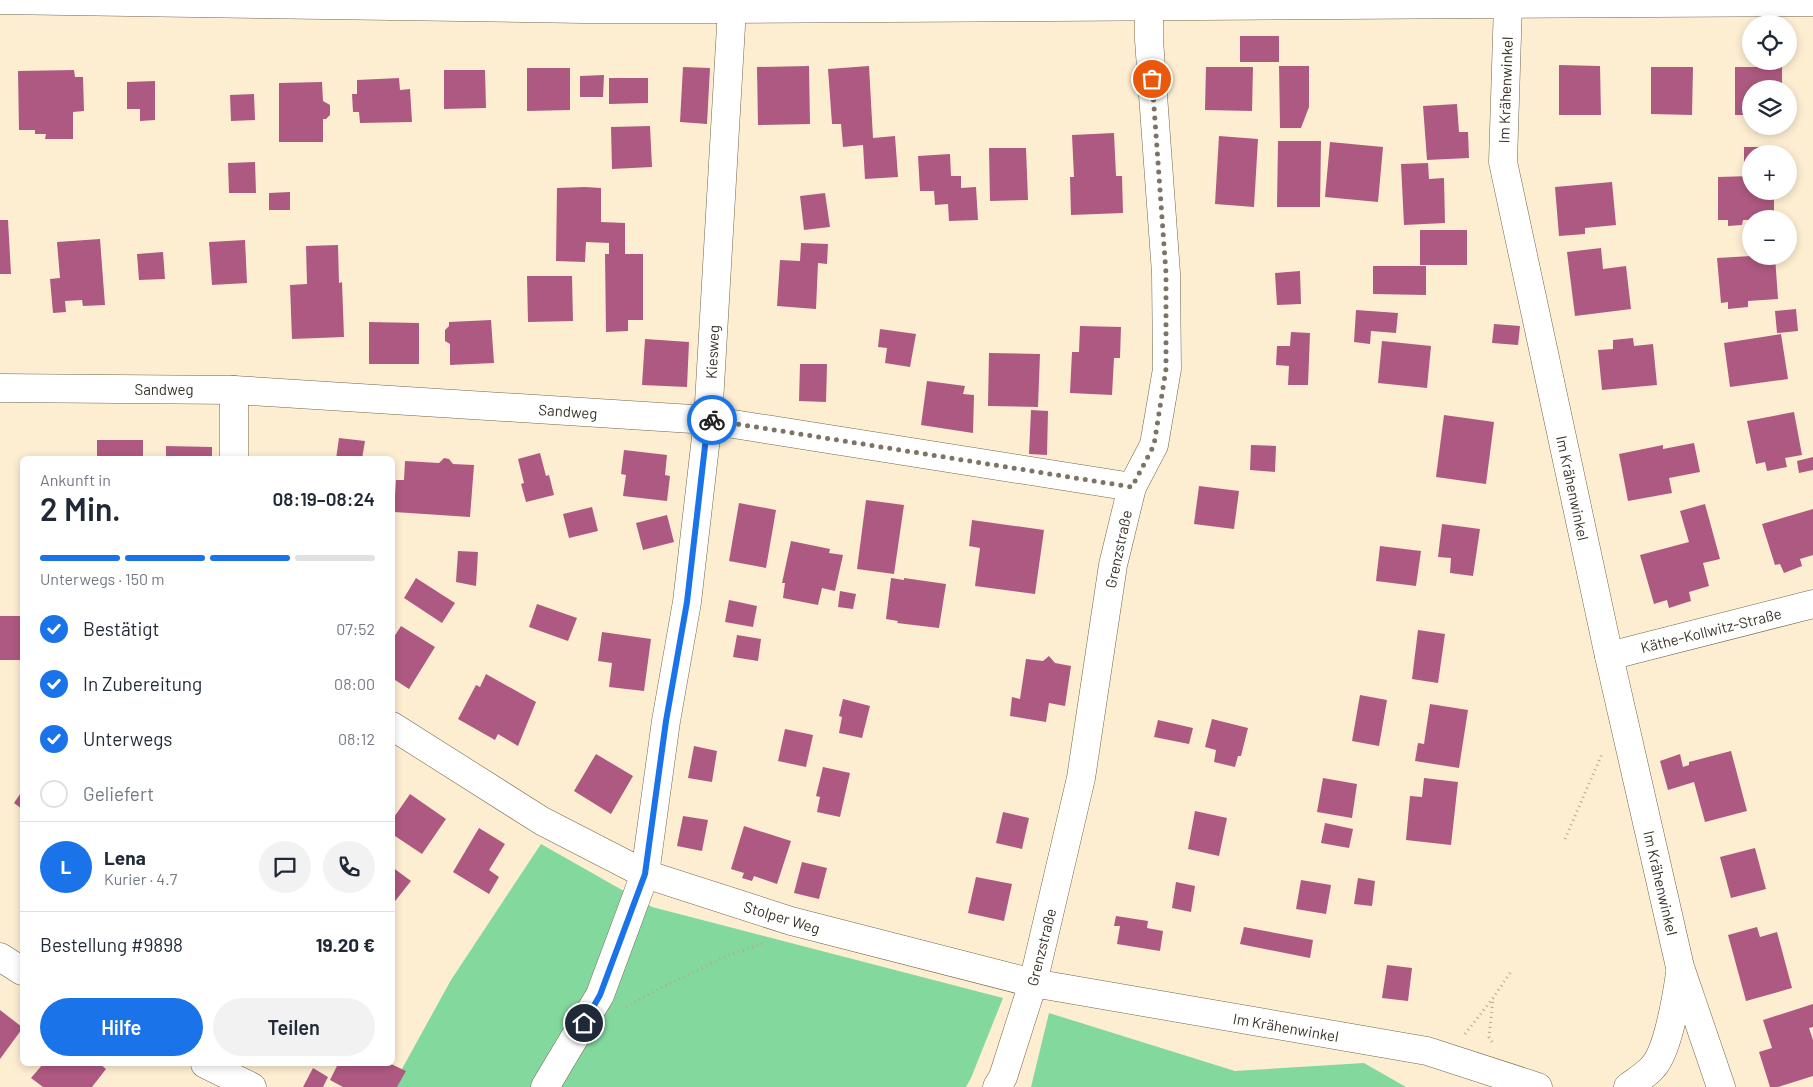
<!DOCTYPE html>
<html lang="de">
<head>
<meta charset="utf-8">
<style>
	body { margin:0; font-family:Barlow,sans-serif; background:#f2f2f3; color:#1f2937; height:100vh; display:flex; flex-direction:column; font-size:19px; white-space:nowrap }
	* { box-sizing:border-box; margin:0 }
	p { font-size:16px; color:#747a83 }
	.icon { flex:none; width:28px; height:28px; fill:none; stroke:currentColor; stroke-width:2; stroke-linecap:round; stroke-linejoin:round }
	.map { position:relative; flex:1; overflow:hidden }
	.sheet { position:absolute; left:20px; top:456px; width:375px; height:610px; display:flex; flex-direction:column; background:#fff; border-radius:8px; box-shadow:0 2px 8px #0003 }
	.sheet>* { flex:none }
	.buttons { position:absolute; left:1742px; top:15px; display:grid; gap:10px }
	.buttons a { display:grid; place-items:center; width:55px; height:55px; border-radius:50%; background:#fff; box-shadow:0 2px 8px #0003; font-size:25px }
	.pin { position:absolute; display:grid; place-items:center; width:42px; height:42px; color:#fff; margin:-21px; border:2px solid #fff; border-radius:50%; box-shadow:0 1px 5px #0007 }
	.courier { position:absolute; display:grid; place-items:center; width:50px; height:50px; margin:-25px; border:4px solid #1a73e8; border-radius:50%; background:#fff; color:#222; box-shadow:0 1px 6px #0007 }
	.overview em { font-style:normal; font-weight:600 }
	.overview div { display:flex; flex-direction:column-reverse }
	.overview { display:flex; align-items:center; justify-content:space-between; height:85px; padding:0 20px }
	h1 { font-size:32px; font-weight:600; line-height:38px }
	.bar { display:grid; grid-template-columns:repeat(4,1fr); gap:8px 5px; align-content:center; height:60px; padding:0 20px }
	.bar i { height:6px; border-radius:4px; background:#e0e1e3 }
	.bar .selected { background:#1a73e8 }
	.bar p { grid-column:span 4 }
	.line { display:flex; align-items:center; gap:12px; padding:0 20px; border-top:1px solid #e0e1e3 }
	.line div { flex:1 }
	.round { display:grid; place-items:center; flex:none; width:52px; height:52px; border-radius:26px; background:#f2f2f3 }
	ol { padding:0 20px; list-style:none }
	li { display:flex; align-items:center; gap:15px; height:55px }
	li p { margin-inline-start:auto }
	li .icon { padding:5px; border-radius:50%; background:#1a73e8; color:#fff; stroke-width:4 }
	li:last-child { color:#747a83 }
	li i { width:28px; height:28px; border:2px solid #e0e1e3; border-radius:50% }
	.cta { display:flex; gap:10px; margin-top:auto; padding:10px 20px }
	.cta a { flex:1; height:58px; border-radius:30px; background:#1a73e8; color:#fff; font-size:20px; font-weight:600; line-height:58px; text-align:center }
	.cta a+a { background:#f2f2f3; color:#1f2937 }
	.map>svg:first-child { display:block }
	.green { fill:#83d89e }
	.building { fill:#ae5981 }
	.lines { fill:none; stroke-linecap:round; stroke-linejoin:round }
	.street-casing { stroke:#72664d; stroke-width:29 }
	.path { stroke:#b4a892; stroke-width:3; stroke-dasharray:1 4; stroke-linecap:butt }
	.street { stroke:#fff; stroke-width:28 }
	.done { stroke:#7e7464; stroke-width:5; stroke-dasharray:0 9 }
	.route { stroke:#1a73e8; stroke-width:6 }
	.labels { text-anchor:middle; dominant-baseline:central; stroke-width:5; stroke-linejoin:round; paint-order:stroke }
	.street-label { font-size:15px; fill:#393328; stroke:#fff }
</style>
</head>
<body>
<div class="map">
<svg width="1813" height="1087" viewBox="0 0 1813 1087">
	<rect width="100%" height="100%" fill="#fdeed2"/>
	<g class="green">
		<polygon points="541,844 652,907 1003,998 971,1078 966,1087 392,1087 451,980"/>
		<polygon points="1049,1013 1235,1071 1364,1063 1406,1087 1031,1087"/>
	</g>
	<g class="building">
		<rect x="1240" y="36" width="39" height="26"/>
		<polygon points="1559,65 1600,66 1601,115 1559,115"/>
		<polygon points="809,66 810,124 758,125 757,67"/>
		<polygon points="869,66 873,138 895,136 898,177 865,179 863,145 843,147 841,124 832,124 828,69"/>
		<polygon points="1279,66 1309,66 1309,107 1301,128 1280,128"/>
		<polygon points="683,67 710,68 707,124 680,122"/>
		<polygon points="1206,67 1253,67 1252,111 1205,110"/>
		<polygon points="1651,67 1693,67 1692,115 1651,114"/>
		<polygon points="1735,67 1782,67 1782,89 1751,89 1751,115 1735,115"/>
		<polygon points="527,68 570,68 570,110 527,111"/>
		<polygon points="74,70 75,77 83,77 84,111 73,112 73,139 45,139 46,134 35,134 35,130 19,130 18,71"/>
		<polygon points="444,70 485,70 486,108 444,109"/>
		<polygon points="604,75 603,97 580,97 580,76"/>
		<polygon points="399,78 400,90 410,89 412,122 360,123 359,112 353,112 352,94 357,94 357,80"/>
		<polygon points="609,78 648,78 648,103 609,104"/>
		<polygon points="155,81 155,120 140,121 140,109 127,109 127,82"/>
		<polygon points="322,82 323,101 330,105 330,115 326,119 323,119 323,142 279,142 279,83"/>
		<polygon points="254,94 255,120 231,121 230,95"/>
		<polygon points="1457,104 1459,132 1468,132 1469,158 1427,160 1423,106"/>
		<polygon points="650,126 652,167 612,169 611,127"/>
		<polygon points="1114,133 1116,176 1122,176 1123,213 1071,215 1070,177 1074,177 1072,135"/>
		<polygon points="1219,136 1258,139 1254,207 1215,204"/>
		<polygon points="1278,141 1321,141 1320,207 1277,207"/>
		<polygon points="1330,142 1383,147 1378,202 1325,197"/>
		<polygon points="1744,147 1773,147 1773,154 1751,154 1751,164 1744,164"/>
		<polygon points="989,148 1026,148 1028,200 990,201"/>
		<polygon points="950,154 951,176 961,176 961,188 976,187 978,220 949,221 948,204 935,205 934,191 920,191 918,156"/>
		<polygon points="255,162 256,193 229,193 228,163"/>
		<polygon points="1428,163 1429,179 1444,178 1445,223 1404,225 1401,164"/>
		<polygon points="1751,176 1751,191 1774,191 1774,219 1743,220 1742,225 1728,226 1728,220 1718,220 1718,177"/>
		<polygon points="1612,182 1616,225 1585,228 1585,234 1559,236 1555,187"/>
		<polygon points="585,187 601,188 601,222 625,223 625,254 643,254 643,320 628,320 628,331 606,332 605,254 609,254 609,243 586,242 585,262 556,261 557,188"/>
		<polygon points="290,192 290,210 269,210 269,193"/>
		<polygon points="825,193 830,227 804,230 800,196"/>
		<polygon points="0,220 8,220 11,274 0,274"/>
		<rect x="1420" y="230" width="47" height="35"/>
		<polygon points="100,239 105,305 83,306 82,300 65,301 66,312 53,313 50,279 60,278 57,242"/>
		<polygon points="245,240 247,283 212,285 209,242"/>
		<polygon points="801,243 828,244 827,264 818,263 816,309 777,306 780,260 800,261"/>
		<polygon points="338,245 339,283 342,282 344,337 292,339 290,285 307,284 306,246"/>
		<polygon points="1601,248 1603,269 1626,266 1631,309 1575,316 1567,252"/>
		<polygon points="163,252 165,279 139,280 137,254"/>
		<polygon points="1751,256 1775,256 1778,299 1748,301 1748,307 1728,309 1728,302 1721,303 1717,258"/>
		<polygon points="1373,266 1426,266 1426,295 1373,294"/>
		<polygon points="1300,271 1301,304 1277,305 1275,273"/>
		<polygon points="527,276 572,276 573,321 528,322"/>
		<polygon points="1796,309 1798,331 1777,333 1775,311"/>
		<polygon points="1356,310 1398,313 1396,333 1371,331 1370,344 1354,342"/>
		<polygon points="491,320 494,363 450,365 450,344 445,341 445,330 449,326 449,322"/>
		<polygon points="369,322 419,323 419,364 369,364"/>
		<polygon points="1494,324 1520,326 1518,345 1492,343"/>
		<polygon points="1080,326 1121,327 1120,358 1114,358 1112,395 1070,393 1072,352 1079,352"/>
		<polygon points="880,329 916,334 910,367 885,363 887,348 878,347"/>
		<polygon points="1291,332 1310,333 1308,385 1288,385 1289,366 1276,365 1277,346 1290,346"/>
		<polygon points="1781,334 1788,379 1730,387 1724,343"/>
		<polygon points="1633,338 1634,346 1653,344 1657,385 1602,390 1598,350 1613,349 1613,340"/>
		<polygon points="645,339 689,342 687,387 642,385"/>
		<polygon points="1382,341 1431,346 1427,388 1378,383"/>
		<polygon points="989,353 1040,354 1038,407 988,406"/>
		<polygon points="800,364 827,364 826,402 799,401"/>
		<polygon points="927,381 965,386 963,394 974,395 973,433 921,425"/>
		<polygon points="1031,410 1048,411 1047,455 1029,454"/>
		<polygon points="1794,412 1802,455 1785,458 1787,467 1767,471 1765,462 1756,464 1747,421"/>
		<polygon points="1444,415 1494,422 1486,484 1436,477"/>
		<polygon points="339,438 365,441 362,459 336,459"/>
		<rect x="97" y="440" width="46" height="19"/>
		<polygon points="1694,443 1700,472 1669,478 1672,493 1628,501 1619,454 1663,445 1663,449"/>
		<polygon points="1251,445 1276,446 1275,472 1250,470"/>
		<polygon points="166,446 212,447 212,459 166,459"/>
		<polygon points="624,450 667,455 665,475 670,476 667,501 623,496 626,475 621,474"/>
		<polygon points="540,453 546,476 549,475 554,495 526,502 521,484 524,483 518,459"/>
		<polygon points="1813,457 1813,470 1799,473 1797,461"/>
		<polygon points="444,458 449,459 453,464 474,465 470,517 394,512 396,480 404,480 405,461 439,463"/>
		<polygon points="1199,486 1239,491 1234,529 1194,524"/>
		<polygon points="866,500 904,505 894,574 857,569"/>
		<polygon points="739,503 776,510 766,568 729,561"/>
		<polygon points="1705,504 1720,559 1703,563 1709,586 1689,592 1691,601 1669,608 1667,600 1654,604 1640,555 1689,542 1680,511"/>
		<polygon points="592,507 598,531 569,538 563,514"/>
		<polygon points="1813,509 1813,555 1800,559 1802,566 1784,573 1780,564 1775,565 1762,524"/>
		<polygon points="667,515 674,542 643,550 636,523"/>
		<polygon points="972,520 1044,530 1035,594 975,586 980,548 969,546"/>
		<polygon points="1442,524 1480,529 1473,576 1450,573 1451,558 1438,557"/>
		<polygon points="791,541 830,549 829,553 843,555 835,591 822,588 818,605 783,598 785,583 782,583"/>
		<polygon points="1380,546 1421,551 1416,586 1376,581"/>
		<polygon points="458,551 478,552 476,586 456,582"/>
		<polygon points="416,578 455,603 442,623 404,598"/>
		<polygon points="891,578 904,580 904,578 946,584 939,628 897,623 898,621 886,619"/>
		<polygon points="840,591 856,594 853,609 838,607"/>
		<polygon points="729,600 757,606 753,627 725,622"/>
		<polygon points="537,604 577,618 568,641 529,627"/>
		<rect x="0" y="616" width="22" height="44"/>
		<polygon points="401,626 435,647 409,689 392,678 392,640"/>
		<polygon points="1418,630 1445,634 1438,683 1412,679"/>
		<polygon points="602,632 651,639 644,691 609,687 612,663 598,661"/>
		<polygon points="737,635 761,639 758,661 733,657"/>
		<polygon points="1049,656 1055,663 1071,666 1065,706 1049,703 1046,722 1010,716 1012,697 1020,699 1026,659 1043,661"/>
		<polygon points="486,674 536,702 518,746 498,734 495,740 458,719 476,685 480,687"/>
		<polygon points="1360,695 1387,700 1379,746 1352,741"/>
		<polygon points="843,699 870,706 862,738 839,733 842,717 839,716"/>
		<polygon points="1430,704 1468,710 1459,768 1415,761 1418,743 1424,744"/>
		<polygon points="1212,719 1248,728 1241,756 1238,756 1235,767 1214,762 1216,750 1205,747"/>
		<polygon points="1158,720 1193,728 1189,744 1154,737"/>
		<polygon points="785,729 813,735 806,767 778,761"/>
		<polygon points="694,746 717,751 712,782 688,778"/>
		<polygon points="1731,751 1747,811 1705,822 1694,782 1668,790 1660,761 1680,754 1683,767 1689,765 1689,762"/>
		<polygon points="596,754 633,776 611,814 574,791"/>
		<polygon points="823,767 850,773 840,817 817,812 820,797 816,796"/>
		<polygon points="1323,778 1357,784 1352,818 1317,812"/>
		<polygon points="1424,778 1458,782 1451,845 1406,840 1410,796 1422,797"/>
		<polygon points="22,791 22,809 14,803"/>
		<polygon points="410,794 446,819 422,854 392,834 392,820"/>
		<polygon points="1195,811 1227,818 1219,856 1188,849"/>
		<polygon points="1003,812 1029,818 1022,849 996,843"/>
		<polygon points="683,816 708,820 702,851 677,846"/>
		<polygon points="1325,823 1353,829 1349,848 1321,843"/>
		<polygon points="744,826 791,841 777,884 754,876 752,881 742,878 744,873 731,869"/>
		<polygon points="479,828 505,844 489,870 499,877 489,894 453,872"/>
		<polygon points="1755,848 1766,889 1731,898 1720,857"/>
		<polygon points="802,862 827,868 819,899 794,893"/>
		<polygon points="392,867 411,881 392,905"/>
		<polygon points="976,877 1012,884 1004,921 968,913"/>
		<polygon points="1358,878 1375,881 1372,906 1354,904"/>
		<polygon points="1301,880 1331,885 1326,914 1296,909"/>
		<polygon points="1176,882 1195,886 1191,912 1172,908"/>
		<polygon points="1116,916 1148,921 1147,928 1163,931 1160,951 1117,944 1120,926 1114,926"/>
		<polygon points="1244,927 1313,940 1310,958 1240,944"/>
		<polygon points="1757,927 1760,937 1777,932 1792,988 1746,1001 1728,935"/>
		<polygon points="1387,965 1412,968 1408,1001 1382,998"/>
		<polygon points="1813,1004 1813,1027 1809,1028 1813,1040 1813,1076 1778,1087 1770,1087 1759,1052 1772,1048 1763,1020"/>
		<polygon points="0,1010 22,1027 22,1029 0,1059"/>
		<polygon points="43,1064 100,1064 106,1069 92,1087 43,1087 31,1078"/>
		<polygon points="338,1064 391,1064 406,1071 397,1087 343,1087 330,1080"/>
		<polygon points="313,1068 328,1077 323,1087 303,1087"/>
	</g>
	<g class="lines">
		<defs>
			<g id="street">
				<polyline points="0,0 583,9 732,9 1813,2"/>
				<polyline points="1508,4 1503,162 1609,656 1680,967 1721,1087"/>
				<polyline points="0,388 234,390 708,420 1132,487"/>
				<polyline points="234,459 234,390"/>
				<polyline points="1609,656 1813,604"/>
				<polyline points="392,726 542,821 645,874 791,921 1033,983 1427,1051 1538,1087"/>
				<polyline points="0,957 22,971"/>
				<polyline points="205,1064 252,1087"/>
				<polyline points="545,1087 600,995 645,874 666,721 687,602 708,420 732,9"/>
				<polyline points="997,1087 1003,1077 1033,983 1081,778 1113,565 1132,487 1154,445 1167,369 1166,273 1149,40 1149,5"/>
				<path d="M1628 1087C1636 1081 1646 1075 1653 1067 1668 1051 1677 995 1680 973"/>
			</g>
		</defs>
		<use href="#street" class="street-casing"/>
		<g class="path">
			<polyline points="1565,839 1602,754"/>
			<polyline points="626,1007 647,995 726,956 765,943"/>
			<polyline points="1465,1034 1493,998 1512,970"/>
			<polyline points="1492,1042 1489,1037 1493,999"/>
		</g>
		<use href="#street" class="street"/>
	</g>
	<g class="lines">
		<polyline class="done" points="712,420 1132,487 1154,445 1166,369 1166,273 1152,79"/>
		<polyline class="route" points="584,1023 600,995 645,874 666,721 687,602 708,420 712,420"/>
	</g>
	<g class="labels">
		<g class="street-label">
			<text transform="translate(1505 90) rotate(-88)">Im Krähenwinkel</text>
			<text transform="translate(712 352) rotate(-87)">Kiesweg</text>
			<text x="164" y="389">Sandweg</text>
			<text transform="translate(568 411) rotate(4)">Sandweg</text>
			<text transform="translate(1573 488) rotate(78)">Im Krähenwinkel</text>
			<text transform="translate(1118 549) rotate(-78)">Grenzstraße</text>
			<text transform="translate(1711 630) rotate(-14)">Käthe-Kollwitz-Straße</text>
			<text transform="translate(1661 883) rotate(77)">Im Krähenwinkel</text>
			<text transform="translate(782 917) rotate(17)">Stolper Weg</text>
			<text transform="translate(1041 947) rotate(-76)">Grenzstraße</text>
			<text transform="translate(1286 1027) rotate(10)">Im Krähenwinkel</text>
		</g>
	</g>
</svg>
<div class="buttons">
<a><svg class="icon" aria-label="locate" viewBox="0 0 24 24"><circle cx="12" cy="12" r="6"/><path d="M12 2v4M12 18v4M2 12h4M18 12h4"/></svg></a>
<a><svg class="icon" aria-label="layers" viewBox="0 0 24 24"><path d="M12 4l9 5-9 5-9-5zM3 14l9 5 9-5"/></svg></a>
<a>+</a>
<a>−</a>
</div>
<div class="pin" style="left:1152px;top:79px;background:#ea580c"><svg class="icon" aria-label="bag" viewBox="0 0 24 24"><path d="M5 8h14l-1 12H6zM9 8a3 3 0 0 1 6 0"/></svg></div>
<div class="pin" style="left:584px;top:1023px;background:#1f2937"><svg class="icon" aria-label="home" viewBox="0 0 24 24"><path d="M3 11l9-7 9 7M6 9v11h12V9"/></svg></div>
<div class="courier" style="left:712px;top:420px"><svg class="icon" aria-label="bike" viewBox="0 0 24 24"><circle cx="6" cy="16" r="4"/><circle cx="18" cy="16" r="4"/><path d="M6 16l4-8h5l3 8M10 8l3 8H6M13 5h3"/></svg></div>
<section class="sheet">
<div class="overview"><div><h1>2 Min.</h1><p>Ankunft in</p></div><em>08:19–08:24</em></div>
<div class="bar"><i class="selected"></i><i class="selected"></i><i class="selected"></i><i></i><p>Unterwegs · 150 m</p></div>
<ol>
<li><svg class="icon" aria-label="check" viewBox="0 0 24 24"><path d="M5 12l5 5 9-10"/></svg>Bestätigt<p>07:52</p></li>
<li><svg class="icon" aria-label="check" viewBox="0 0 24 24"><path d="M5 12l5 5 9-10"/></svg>In Zubereitung<p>08:00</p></li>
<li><svg class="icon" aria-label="check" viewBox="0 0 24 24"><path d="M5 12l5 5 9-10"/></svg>Unterwegs<p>08:12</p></li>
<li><i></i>Geliefert</li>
</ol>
<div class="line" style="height:90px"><b class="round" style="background:#1a73e8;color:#fff">L</b><div><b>Lena</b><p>Kurier · 4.7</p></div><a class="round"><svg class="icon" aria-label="chat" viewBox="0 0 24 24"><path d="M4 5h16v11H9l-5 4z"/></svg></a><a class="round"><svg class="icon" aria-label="phone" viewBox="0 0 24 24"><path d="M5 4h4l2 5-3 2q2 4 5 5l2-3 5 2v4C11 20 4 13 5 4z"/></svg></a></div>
<div class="line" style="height:65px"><div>Bestellung #9898</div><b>19.20 €</b></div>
<div class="cta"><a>Hilfe</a><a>Teilen</a></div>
</section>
</div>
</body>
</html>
